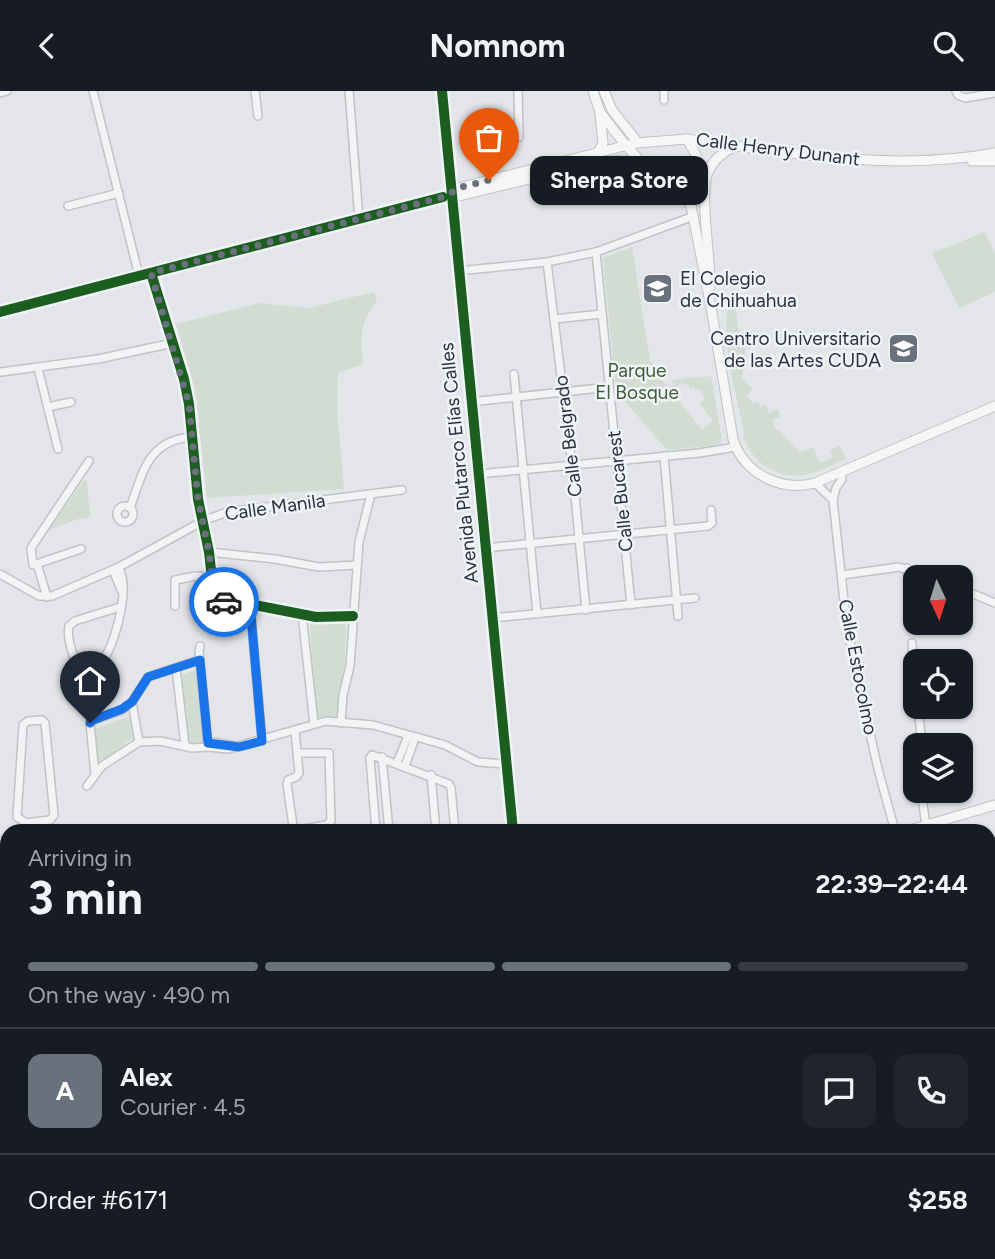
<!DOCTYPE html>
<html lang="en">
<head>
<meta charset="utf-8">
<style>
	body { margin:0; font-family:Figtree,sans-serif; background:#20242c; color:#f1f3f6; height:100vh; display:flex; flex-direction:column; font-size:26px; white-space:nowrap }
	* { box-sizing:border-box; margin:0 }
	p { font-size:23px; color:#9ea1a6 }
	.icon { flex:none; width:38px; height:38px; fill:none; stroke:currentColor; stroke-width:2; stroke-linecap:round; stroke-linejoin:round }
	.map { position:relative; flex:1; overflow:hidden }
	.panel { position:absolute; left:0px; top:733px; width:996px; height:436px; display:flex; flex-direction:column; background:#171b24; border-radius:21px 21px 0 0; box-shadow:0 2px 5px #0004 }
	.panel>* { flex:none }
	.needle { width:46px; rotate:176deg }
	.fabs { position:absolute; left:903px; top:474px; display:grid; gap:14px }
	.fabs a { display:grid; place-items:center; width:70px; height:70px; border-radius:14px; background:#171b24; box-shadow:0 2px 5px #0004; font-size:35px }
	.pin { position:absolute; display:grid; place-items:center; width:60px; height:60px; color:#fff; margin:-72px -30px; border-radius:50% 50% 50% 0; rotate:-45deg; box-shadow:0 0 7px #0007 }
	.pin .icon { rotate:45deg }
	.courier { position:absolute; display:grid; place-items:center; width:70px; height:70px; margin:-35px; border:5px solid #1a73e8; border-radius:50%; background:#fff; color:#222; box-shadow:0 2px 9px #0007 }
	.bubble { position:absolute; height:49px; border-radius:14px; background:#171b24; box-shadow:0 2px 5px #0004; font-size:23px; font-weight:700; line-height:49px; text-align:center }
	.overview em { font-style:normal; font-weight:700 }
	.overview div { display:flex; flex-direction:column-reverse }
	.overview { display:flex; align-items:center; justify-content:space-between; height:119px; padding:0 28px }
	h1 { font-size:46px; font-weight:700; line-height:52px }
	.bar { display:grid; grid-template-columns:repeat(4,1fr); gap:10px 7px; align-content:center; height:84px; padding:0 28px }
	.bar i { height:9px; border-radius:5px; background:#363941 }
	.bar .active { background:#69717c }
	.bar p { grid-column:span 4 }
	.line { display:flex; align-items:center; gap:18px; padding:0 28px; border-top:2px solid #363941 }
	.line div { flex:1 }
	.round { display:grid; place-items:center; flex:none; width:74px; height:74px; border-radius:14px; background:#20242c }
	header { display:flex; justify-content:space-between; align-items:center; height:91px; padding:0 28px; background:#171b24; font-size:32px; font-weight:700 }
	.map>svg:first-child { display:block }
	.green { fill:#d3dcd3; fill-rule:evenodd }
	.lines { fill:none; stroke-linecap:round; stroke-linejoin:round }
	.minor-casing { stroke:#c1c3c6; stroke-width:10 }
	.major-casing { stroke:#bfc2c6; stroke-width:11 }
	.minor { stroke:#f2f3f5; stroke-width:7 }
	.major { stroke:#f6f6f7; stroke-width:9 }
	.cycleway-casing { stroke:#f0f3f7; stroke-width:15 }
	.cycleway { stroke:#1b5e20; stroke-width:10 }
	.done { stroke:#69717c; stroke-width:7; stroke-dasharray:0 12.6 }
	.route { stroke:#1a73e8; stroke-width:9 }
	.labels { text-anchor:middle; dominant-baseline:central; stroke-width:5; stroke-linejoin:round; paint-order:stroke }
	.street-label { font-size:19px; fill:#283242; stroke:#f0f3f7 }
	.poi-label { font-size:19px; fill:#283242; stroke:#f0f3f7; text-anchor:start }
	.park-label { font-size:19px; fill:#3d5e35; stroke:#f0f3f7 }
</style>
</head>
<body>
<header><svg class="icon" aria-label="back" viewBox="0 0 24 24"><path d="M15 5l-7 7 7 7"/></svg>Nomnom<svg class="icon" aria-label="search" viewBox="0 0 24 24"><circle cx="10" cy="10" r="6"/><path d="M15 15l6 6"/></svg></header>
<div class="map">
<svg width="995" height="1168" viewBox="0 0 995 1168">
	<rect width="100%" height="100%" fill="#e3e5e8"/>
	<g class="green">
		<polygon points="985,141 995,164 995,201 959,217 932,162"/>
		<path d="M632 156 650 269 667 296 673 294 672 289 711 285 722 349 718 354 667 359 616 300 603 167ZM682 291 686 295 687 293 691 298 693 295 696 299 699 297 705 307 700 313 713 330 702 339 672 302Z"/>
		<path d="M374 201 377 210C359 231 360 248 363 273L338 282 337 318 344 398 207 407 195 299 176 233 260 212 309 217Z"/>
		<path d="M735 208 738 237 746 256 742 287 752 298 747 305 753 313 757 310 761 316 766 313 768 322 778 318 781 326 772 329 777 340H780L799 361 813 357 820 372 833 366 830 359 840 355 846 368C834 373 822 380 809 383 780 391 752 372 743 345L744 342C737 302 718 248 730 209Z"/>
		<polygon points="84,389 87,390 90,426 78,428 49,439"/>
		<polygon points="311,532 344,532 346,535 344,583 338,607 337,626 317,626 310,534"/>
		<polygon points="195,579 198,583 204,650 198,653 189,653 182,584"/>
		<path d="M127 626 131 628 135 646C121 652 113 667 98 669L93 639Z"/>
	</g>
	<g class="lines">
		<defs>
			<g id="minor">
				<polyline points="93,0 139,185"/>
				<polyline points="255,0 258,25"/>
				<polyline points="349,0 359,128"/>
				<polyline points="518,0 519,46"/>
				<polyline points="664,0 664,9"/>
				<polyline points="956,0 958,4 965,7 995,2"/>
				<polyline points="0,2 7,0"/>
				<polyline points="68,115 119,102"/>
				<polyline points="596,161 631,514"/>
				<polyline points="547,171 572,374 586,519"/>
				<polyline points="458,180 547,171 596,161 694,125"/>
				<polyline points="151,182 184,288 189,313 198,408 209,461 214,506 219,510 250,513 316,526 353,525"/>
				<polyline points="0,221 443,106 451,101"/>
				<polyline points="554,228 602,223"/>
				<polyline points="38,277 58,358"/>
				<polyline points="1,281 98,268 173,252"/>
				<polyline points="514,283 537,523"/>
				<polyline points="470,311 609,296"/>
				<polyline points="48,316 71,311"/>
				<polyline points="664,365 678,525"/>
				<polyline points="841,382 842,388 836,397 833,409 846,528 853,566 878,678 895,740"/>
				<polyline points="478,383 699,362 736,356"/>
				<polyline points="815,392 833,409"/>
				<circle cx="125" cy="423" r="8"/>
				<path d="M130 417C143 381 148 349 192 346"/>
				<polyline points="485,457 708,435 712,432 711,419"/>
				<polyline points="81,458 33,474 31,457 89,370"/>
				<polyline points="209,461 275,468 319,476 357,474"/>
				<polyline points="37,473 47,506"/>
				<path d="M119 476C120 481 123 487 123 493 125 515 110 583 83 584 75 573 66 548 69 535L75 530 120 516"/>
				<polyline points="907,477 913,537"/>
				<polyline points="113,479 122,501"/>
				<polyline points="0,483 39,505 52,505 119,476 203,430 227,421 402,399"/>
				<polyline points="842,484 899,476 930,486"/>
				<polyline points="961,498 995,512"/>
				<polyline points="250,513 262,650"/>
				<polyline points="175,515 175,489 196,485 212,486"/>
				<polyline points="302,523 314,633"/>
				<polyline points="492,527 695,507"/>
				<polyline points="912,552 915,585"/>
				<polyline points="200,555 199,561 208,656"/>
				<polyline points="176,577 185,655"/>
				<polyline points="132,611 139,651"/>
				<polyline points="918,616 922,654"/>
				<polygon points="42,629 45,632 54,724 50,729 26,732 17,726 23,634 28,630"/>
				<polyline points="90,632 93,629 122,619 132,611 148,586 199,569"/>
				<polyline points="90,632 95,683"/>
				<polyline points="341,632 343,604 350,575 359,451 371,403"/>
				<polyline points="295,640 299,682 296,686 288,689 287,693 293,735 299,739 326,734 331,730 329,662 298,662"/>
				<polyline points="206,654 213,651 235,655"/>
				<polyline points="382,666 389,740"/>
				<polyline points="397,672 408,645"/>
				<polyline points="405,675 415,647"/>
				<polyline points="431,684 436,740"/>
				<polyline points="87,695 102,675 139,651 160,650 192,657 208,656 228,658 326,630 373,634 445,654 478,671 506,673"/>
				<polyline points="921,700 926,734"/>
				<polyline points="376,740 370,667 372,664 449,693 451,697 455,740"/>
				<polyline points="989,863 995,860"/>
				<polyline points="989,961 995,962"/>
				<polyline points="989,1045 995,1013"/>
				<polyline points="989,1087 995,1086"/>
				<polyline points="989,1140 995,1140"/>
				<polyline points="708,1162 708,1168"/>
				<polyline points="943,1162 943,1168"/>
				<polyline points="892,1168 892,1162"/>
			</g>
			<g id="major">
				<polyline points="442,0 513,740"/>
				<path d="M593 0 600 21 623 51 642 72 671 87 691 115 711 216 733 348C744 383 781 401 815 392L995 315"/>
				<polyline points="604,0 612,19 635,48 636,52"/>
				<polyline points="598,62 603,52 600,23"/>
				<polyline points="972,70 995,70"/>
				<polyline points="671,87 686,85 695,77 696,64 687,48"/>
				<path d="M451 101 462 96 636 52 687 48C789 62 893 81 995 62"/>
				<polyline points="451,107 599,71 623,69 641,71"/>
				<path d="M710 196C711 167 699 105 708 81 713 69 723 61 735 55"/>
				<polyline points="906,740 995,714"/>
				<polyline points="0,751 7,751"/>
				<polyline points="0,762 7,762"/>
				<polyline points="555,1162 556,1168"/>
			</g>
		</defs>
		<use href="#minor" class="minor-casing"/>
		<use href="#major" class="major-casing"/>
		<use href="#minor" class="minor"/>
		<use href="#major" class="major"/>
		<defs>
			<g id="cycleway">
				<polyline points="442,0 513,740"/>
				<polyline points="151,182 184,288 189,313 198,408 209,461 214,506 219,510 250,513 316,526 353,525"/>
				<polyline points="0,221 443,106"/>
			</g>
		</defs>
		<use href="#cycleway" class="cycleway-casing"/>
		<use href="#cycleway" class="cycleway"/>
	</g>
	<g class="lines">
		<polyline class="done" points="224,511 216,509 213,503 209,461 198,408 189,313 151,182 443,106 462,96 489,89"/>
		<polyline class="route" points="90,632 93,629 122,618 132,611 148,586 200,569 208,652 239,656 262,650 250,513 224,511"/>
	</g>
	<defs>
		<symbol id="university-square" viewBox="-11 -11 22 22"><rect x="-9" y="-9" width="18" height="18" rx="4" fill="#69717c" stroke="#f0f3f7"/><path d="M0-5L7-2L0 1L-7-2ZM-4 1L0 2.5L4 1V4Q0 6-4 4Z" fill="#fff"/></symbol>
	</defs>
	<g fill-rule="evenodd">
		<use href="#university-square" x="640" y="180" width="35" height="35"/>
		<use href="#university-square" x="886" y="240" width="35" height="35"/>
	</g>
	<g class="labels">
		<g class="street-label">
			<text transform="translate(778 58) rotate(7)">Calle Henry Dunant</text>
			<text transform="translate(568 345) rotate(-97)">Calle Belgrado</text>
			<text transform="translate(459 372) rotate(-96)">Avenida Plutarco Elías Calles</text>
			<text transform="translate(620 400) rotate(-96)">Calle Bucarest</text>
			<text transform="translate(275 416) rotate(-8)">Calle Manila</text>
			<text transform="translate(858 576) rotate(79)">Calle Estocolmo</text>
		</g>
		<g class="poi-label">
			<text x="680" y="187">El Colegio<tspan x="680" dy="22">de Chihuahua</tspan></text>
			<text x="881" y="247" text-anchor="end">Centro Universitario<tspan x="881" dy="22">de las Artes CUDA</tspan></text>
		</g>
		<g class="park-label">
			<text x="637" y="279">Parque<tspan x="637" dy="22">El Bosque</tspan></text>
		</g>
	</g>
</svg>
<div class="fabs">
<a><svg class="needle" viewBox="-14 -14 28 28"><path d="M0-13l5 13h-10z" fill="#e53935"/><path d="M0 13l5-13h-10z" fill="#9ea1a6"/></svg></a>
<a><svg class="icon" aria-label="locate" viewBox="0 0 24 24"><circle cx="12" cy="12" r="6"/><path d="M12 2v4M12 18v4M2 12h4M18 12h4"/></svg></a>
<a><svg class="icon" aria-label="layers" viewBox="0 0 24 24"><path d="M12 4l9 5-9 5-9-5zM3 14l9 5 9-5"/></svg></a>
</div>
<div class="pin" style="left:489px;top:89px;background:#ea580c"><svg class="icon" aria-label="bag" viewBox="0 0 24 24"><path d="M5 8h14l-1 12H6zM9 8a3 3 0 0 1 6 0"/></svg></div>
<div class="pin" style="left:90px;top:632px;background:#1f2937"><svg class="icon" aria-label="home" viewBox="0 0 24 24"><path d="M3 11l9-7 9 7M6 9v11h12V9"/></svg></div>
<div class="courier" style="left:224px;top:511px"><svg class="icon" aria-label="car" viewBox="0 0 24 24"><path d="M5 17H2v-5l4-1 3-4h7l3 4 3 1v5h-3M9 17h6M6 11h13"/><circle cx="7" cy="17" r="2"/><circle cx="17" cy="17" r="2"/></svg></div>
<div class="bubble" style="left:530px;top:65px;width:178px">Sherpa Store</div>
<section class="panel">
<div class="overview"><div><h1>3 min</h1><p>Arriving in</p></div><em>22:39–22:44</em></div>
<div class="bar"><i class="active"></i><i class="active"></i><i class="active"></i><i></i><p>On the way · 490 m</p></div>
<div class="line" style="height:126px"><b class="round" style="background:#69717c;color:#fff">A</b><div><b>Alex</b><p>Courier · 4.5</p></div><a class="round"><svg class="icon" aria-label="chat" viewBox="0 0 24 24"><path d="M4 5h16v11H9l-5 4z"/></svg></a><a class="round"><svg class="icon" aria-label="phone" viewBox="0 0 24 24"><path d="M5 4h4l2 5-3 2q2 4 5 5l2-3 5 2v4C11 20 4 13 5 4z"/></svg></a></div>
<div class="line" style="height:91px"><div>Order #6171</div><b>$258</b></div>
</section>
</div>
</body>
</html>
